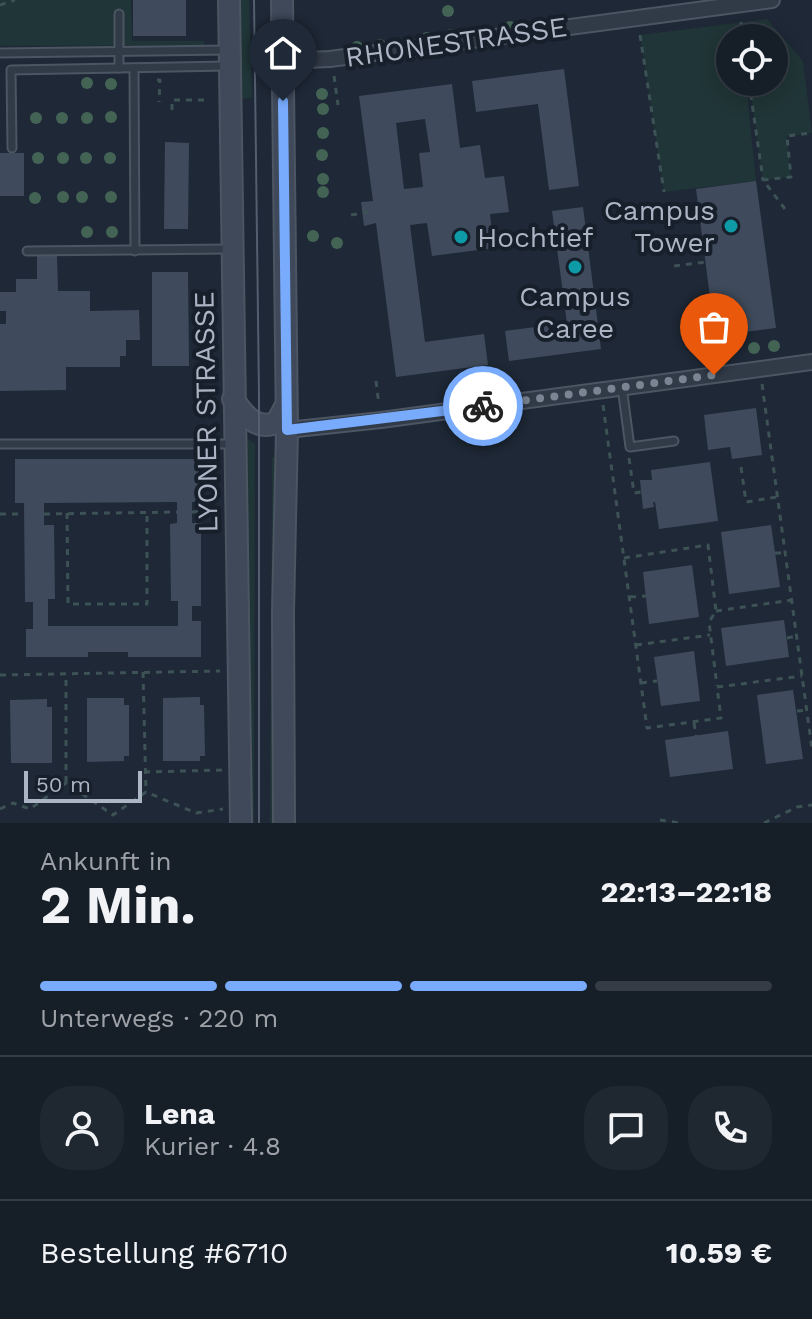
<!DOCTYPE html>
<html lang="de">
<head>
<meta charset="utf-8">
<style>
	body { margin:0; font-family:"Work Sans",sans-serif; background:#1f2730; color:#f1f3f6; height:100vh; display:flex; flex-direction:column; font-size:30px; white-space:nowrap }
	* { box-sizing:border-box; margin:0 }
	p { font-size:26px; color:#9ea2a8 }
	.icon { flex:none; width:44px; height:44px; fill:none; stroke:currentColor; stroke-width:2; stroke-linecap:round; stroke-linejoin:round }
	.map { position:relative; height:823px; overflow:hidden }
	.panel { display:flex; flex-direction:column; background:#161e28; flex:1 }
	.panel>* { flex:none }
	.buttons { position:absolute; left:716px; top:24px; display:grid; gap:16px }
	.buttons a { display:grid; place-items:center; width:72px; height:72px; border-radius:50%; background:#161e28; box-shadow:0 4px 20px #0003,0 0 0 2px #353c45; font-size:40px }
	.scale { position:absolute; left:24px; bottom:20px; width:118px; box-sizing:border-box; padding-left:8px; border:4px solid #abb5c4; border-top:0; font-size:22px; line-height:28px; white-space:nowrap; color:#abb5c4; -webkit-text-stroke:6px #171f2b; paint-order:stroke }
	.pin { position:absolute; display:grid; place-items:center; width:68px; height:68px; color:#fff; margin:-82px -34px; border-radius:50% 50% 50% 0; rotate:-45deg; box-shadow:0 0 8px #0007 }
	.pin .icon { rotate:45deg }
	.courier { position:absolute; display:grid; place-items:center; width:80px; height:80px; margin:-40px; border:6px solid #78abfc; border-radius:50%; background:#fff; color:#222; box-shadow:0 2px 10px #0007 }
	.head em { font-style:normal; font-weight:700 }
	.head div { display:flex; flex-direction:column-reverse }
	.head { display:flex; align-items:center; justify-content:space-between; height:136px; padding:0 40px }
	h1 { font-size:52px; font-weight:700; line-height:60px }
	.bar { display:grid; grid-template-columns:repeat(4,1fr); gap:12px 8px; align-content:center; height:96px; padding:0 40px }
	.bar i { height:10px; border-radius:6px; background:#353c45 }
	.bar .current { background:#78abfc }
	.bar p { grid-column:span 4 }
	.line { display:flex; align-items:center; gap:20px; padding:0 40px; border-top:2px solid #353c45 }
	.line div { flex:1 }
	.round { display:grid; place-items:center; flex:none; width:84px; height:84px; border-radius:32px; background:#1f2730 }
	.map>svg:first-child { display:block }
	.green { fill:#203537 }
	.building { fill:#3f4b5c; fill-rule:evenodd }
	.lines { fill:none; stroke-linecap:round; stroke-linejoin:round }
	.service-casing { stroke:#4c5562; stroke-width:11 }
	.minor-casing { stroke:#4c5562; stroke-width:18 }
	.secondary-casing { stroke:#4c5562; stroke-width:24 }
	.path { stroke:#3d5255; stroke-width:3; stroke-dasharray:6 6; stroke-linecap:butt }
	.service { stroke:#313a47; stroke-width:7 }
	.minor { stroke:#313a47; stroke-width:14 }
	.secondary { stroke:#3f495a; stroke-width:20 }
	.tram { stroke:#535e6e; stroke-width:2 }
	.tree { fill:#436455 }
	.done { stroke:#7a8492; stroke-width:8; stroke-dasharray:0 14.4 }
	.route { stroke:#78abfc; stroke-width:10 }
	.culture-dot { fill:#0f9aa8; stroke:#171f2b; stroke-width:3 }
	.labels { text-anchor:middle; dominant-baseline:central; stroke-width:8; stroke-linejoin:round; paint-order:stroke }
	.street-label { font-size:28px; fill:#abb5c4; stroke:#171f2b }
	.poi-label { font-size:28px; fill:#abb5c4; stroke:#171f2b; text-anchor:end }
</style>
</head>
<body>
<div class="map">
<svg width="812" height="823" viewBox="0 0 812 823">
	<rect width="100%" height="100%" fill="#1e2836"/>
	<g class="green">
		<polygon points="0,0 131,0 132,41 204,41 204,45 0,46"/>
		<polygon points="237,0 249,0 252,98 238,99"/>
		<polygon points="767,19 803,61 812,133 787,136 791,177 763,180 749,82 774,82 774,38 730,38 730,82 746,82 756,181 664,192 640,35"/>
		<polygon points="241,434 255,444 254,823 248,823"/>
		<polygon points="272,457 279,457 277,823 270,823"/>
	</g>
	<g class="building">
		<rect x="133" y="0" width="53" height="36"/>
		<polygon points="564,69 579,186 549,190 538,104 476,112 472,81"/>
		<path d="M452 84 460 148 480 145 485 178 504 176 509 212 490 214 494 248 432 256 427 223 410 225 425 342 484 334 488 365 396 377 376 223 364 226 361 202 373 201 359 96ZM425 119 430 152 419 153 423 187 404 189 396 123Z"/>
		<polygon points="165,142 189,143 188,229 164,229"/>
		<rect x="0" y="153" width="24" height="43"/>
		<polygon points="756,181 776,328 715,336 696,189"/>
		<polygon points="583,207 601,349 509,361 505,331 567,323 552,211"/>
		<polygon points="37,256 57,256 58,291 90,291 90,311 139,310 140,340 126,340 126,356 120,356 120,367 66,367 66,390 0,391 0,324 6,324 6,311 0,311 0,292 16,292 16,279 37,279"/>
		<polygon points="152,272 188,272 189,366 152,366"/>
		<polygon points="756,408 762,455 732,459 730,447 708,450 704,415"/>
		<path d="M15 459H199L200 502H192V523H201V606H192V621H201V657H128V652H88V657H26V629H33V602H25L24 503H15ZM177 502V523L170 524 171 601H178V626H48V599H55L54 525H44V503Z"/>
		<polygon points="710,462 718,521 659,529 655,502 653,502 654,507 643,509 640,480 652,480 651,470"/>
		<polygon points="771,525 780,587 729,594 721,532"/>
		<polygon points="692,565 699,617 649,624 643,572"/>
		<polygon points="784,620 789,657 726,666 721,628"/>
		<polygon points="694,651 700,701 661,706 654,657"/>
		<polygon points="793,690 803,759 766,764 757,695"/>
		<polygon points="200,697 200,705 204,705 205,756 200,756 200,761 163,761 163,698"/>
		<polygon points="87,698 124,698 124,705 129,705 129,756 124,756 124,761 87,762"/>
		<polygon points="47,699 47,707 52,707 52,763 11,763 10,700"/>
		<polygon points="728,731 733,769 670,777 665,740"/>
	</g>
	<g class="lines">
		<defs>
			<g id="service">
				<polyline points="119,14 119,68"/>
				<polyline points="0,53 228,50"/>
				<polyline points="134,68 135,251"/>
				<polyline points="12,148 11,70 228,66"/>
				<polyline points="27,251 229,249"/>
				<polyline points="622,387 630,447 674,441"/>
				<polyline points="0,444 232,444"/>
			</g>
			<g id="minor">
				<polyline points="282,61 330,59 772,0"/>
				<polyline points="287,430 381,420 812,362"/>
			</g>
			<g id="secondary">
				<polyline points="229,0 241,823"/>
				<polyline points="282,0 287,430 283,612 284,823"/>
				<path d="M233 399C243 414 257 432 277 422L286 405"/>
			</g>
		</defs>
		<use href="#service" class="service-casing"/>
		<use href="#minor" class="minor-casing"/>
		<use href="#secondary" class="secondary-casing"/>
		<g class="path">
			<polyline points="0,5 15,0"/>
			<polyline points="741,22 743,38"/>
			<polyline points="640,35 664,192"/>
			<polyline points="334,76 338,105"/>
			<polyline points="157,80 160,80 159,102"/>
			<polyline points="749,82 763,180"/>
			<polyline points="172,110 172,100 210,100"/>
			<polyline points="785,209 763,180 791,177 787,136 812,133"/>
			<polyline points="351,215 374,211"/>
			<polyline points="674,266 706,262"/>
			<polyline points="376,381 379,405"/>
			<polyline points="762,384 812,749"/>
			<polyline points="603,405 647,728 721,718 717,687 802,676"/>
			<polyline points="629,458 634,493 641,492"/>
			<polyline points="741,467 746,502 777,497"/>
			<polyline points="192,512 217,511"/>
			<polyline points="67,513 68,604 147,604 147,512"/>
			<polyline points="0,514 24,514"/>
			<polyline points="44,514 177,512"/>
			<polyline points="775,553 785,553"/>
			<polyline points="624,558 708,545 716,611 709,622 717,686"/>
			<polyline points="630,597 646,596"/>
			<polyline points="716,611 792,600"/>
			<polyline points="787,638 797,636"/>
			<polyline points="636,645 710,635"/>
			<polyline points="143,672 146,792"/>
			<polyline points="0,675 220,671"/>
			<polyline points="641,683 657,681"/>
			<polyline points="797,711 807,710"/>
			<polyline points="694,723 696,736"/>
			<polyline points="144,772 224,770"/>
			<polyline points="66,782 66,674"/>
			<polyline points="0,809 13,803 30,809 66,783 113,815 146,792 196,813 223,809"/>
			<polyline points="660,820 680,823"/>
			<polyline points="764,823 797,807 812,805"/>
		</g>
		<use href="#service" class="service"/>
		<use href="#minor" class="minor"/>
		<use href="#secondary" class="secondary"/>
		<polyline class="tram" points="254,0 259,396 259,823"/>
	</g>
	<g class="tree">
		<circle cx="448" cy="11" r="6"/>
		<circle cx="510" cy="27" r="6"/>
		<circle cx="469" cy="33" r="6"/>
		<circle cx="451" cy="35" r="6"/>
		<circle cx="427" cy="38" r="6"/>
		<circle cx="380" cy="45" r="6"/>
		<circle cx="357" cy="47" r="6"/>
		<circle cx="87" cy="83" r="6"/>
		<circle cx="111" cy="84" r="6"/>
		<circle cx="322" cy="94" r="6"/>
		<circle cx="323" cy="109" r="6"/>
		<circle cx="111" cy="117" r="6"/>
		<circle cx="36" cy="118" r="6"/>
		<circle cx="62" cy="118" r="6"/>
		<circle cx="87" cy="118" r="6"/>
		<circle cx="323" cy="133" r="6"/>
		<circle cx="322" cy="155" r="6"/>
		<circle cx="38" cy="158" r="6"/>
		<circle cx="63" cy="158" r="6"/>
		<circle cx="86" cy="158" r="6"/>
		<circle cx="110" cy="158" r="6"/>
		<circle cx="323" cy="179" r="6"/>
		<circle cx="323" cy="192" r="6"/>
		<circle cx="63" cy="197" r="6"/>
		<circle cx="82" cy="197" r="6"/>
		<circle cx="111" cy="197" r="6"/>
		<circle cx="35" cy="198" r="6"/>
		<circle cx="87" cy="232" r="6"/>
		<circle cx="112" cy="232" r="6"/>
		<circle cx="313" cy="236" r="6"/>
		<circle cx="337" cy="243" r="6"/>
		<circle cx="774" cy="346" r="6"/>
		<circle cx="754" cy="348" r="6"/>
		<circle cx="719" cy="353" r="6"/>
	</g>
	<g class="lines">
		<polyline class="done" points="483,406 714,375"/>
		<polyline class="route" points="283,101 287,430 483,406"/>
	</g>
	<g class="culture-dot">
		<circle cx="731" cy="226" r="8"/>
		<circle cx="461" cy="237" r="8"/>
		<circle cx="575" cy="267" r="8"/>
	</g>
	<g class="labels">
		<g class="street-label">
			<text transform="translate(456 42) rotate(-8)">RHONESTRASSE</text>
			<text transform="translate(206 412) rotate(-91)">LYONER STRASSE</text>
		</g>
		<g class="poi-label">
			<text x="715" y="210">Campus<tspan x="715" dy="32">Tower</tspan></text>
			<text x="477" y="237" text-anchor="start">Hochtief</text>
			<text x="575" y="296" text-anchor="middle">Campus<tspan x="575" dy="32">Caree</tspan></text>
		</g>
	</g>
</svg>
<div class="buttons">
<a><svg class="icon" aria-label="locate" viewBox="0 0 24 24"><circle cx="12" cy="12" r="6"/><path d="M12 2v4M12 18v4M2 12h4M18 12h4"/></svg></a>
</div>
<div class="scale">50 m</div>
<div class="pin" style="left:714px;top:375px;background:#ea580c"><svg class="icon" aria-label="bag" viewBox="0 0 24 24"><path d="M5 8h14l-1 12H6zM9 8a3 3 0 0 1 6 0"/></svg></div>
<div class="pin" style="left:283px;top:101px;background:#1f2937"><svg class="icon" aria-label="home" viewBox="0 0 24 24"><path d="M3 11l9-7 9 7M6 9v11h12V9"/></svg></div>
<div class="courier" style="left:483px;top:406px"><svg class="icon" aria-label="bike" viewBox="0 0 24 24"><circle cx="6" cy="16" r="4"/><circle cx="18" cy="16" r="4"/><path d="M6 16l4-8h5l3 8M10 8l3 8H6M13 5h3"/></svg></div>
</div>
<section class="panel">
<div class="head"><div><h1>2 Min.</h1><p>Ankunft in</p></div><em>22:13–22:18</em></div>
<div class="bar"><i class="current"></i><i class="current"></i><i class="current"></i><i></i><p>Unterwegs · 220 m</p></div>
<div class="line" style="height:144px"><a class="round"><svg class="icon" aria-label="person" viewBox="0 0 24 24"><circle cx="12" cy="8" r="4"/><path d="M4 21q1-7 8-7t8 7"/></svg></a><div><b>Lena</b><p>Kurier · 4.8</p></div><a class="round"><svg class="icon" aria-label="chat" viewBox="0 0 24 24"><path d="M4 5h16v11H9l-5 4z"/></svg></a><a class="round"><svg class="icon" aria-label="phone" viewBox="0 0 24 24"><path d="M5 4h4l2 5-3 2q2 4 5 5l2-3 5 2v4C11 20 4 13 5 4z"/></svg></a></div>
<div class="line" style="height:104px"><div>Bestellung #6710</div><b>10.59 €</b></div>
</section>
</body>
</html>
